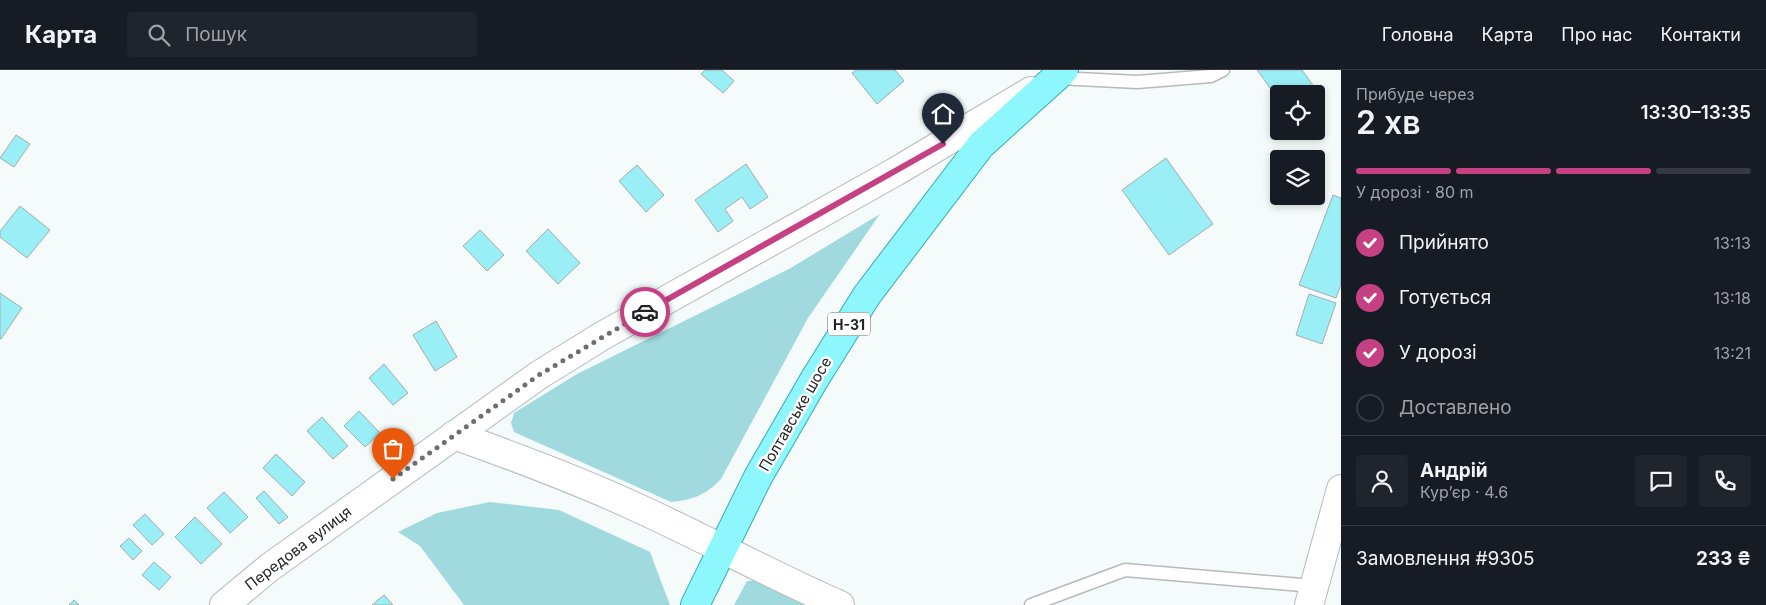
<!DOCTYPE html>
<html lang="uk">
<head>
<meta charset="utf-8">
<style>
	body { margin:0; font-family:Inter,sans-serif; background:#20242c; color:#f1f3f6; height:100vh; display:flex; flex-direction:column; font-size:19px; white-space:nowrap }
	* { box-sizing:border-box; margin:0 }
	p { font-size:16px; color:#9ea1a6 }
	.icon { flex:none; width:28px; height:28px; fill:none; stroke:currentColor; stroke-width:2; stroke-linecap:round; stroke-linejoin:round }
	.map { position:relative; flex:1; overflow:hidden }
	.drawer { display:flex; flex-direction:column; background:#171b24; width:425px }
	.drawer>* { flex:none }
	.buttons { position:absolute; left:1270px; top:15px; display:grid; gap:10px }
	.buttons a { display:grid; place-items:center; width:55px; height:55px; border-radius:5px; background:#171b24; box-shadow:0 2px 8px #0003; font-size:25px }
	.pin { position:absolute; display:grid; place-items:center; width:42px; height:42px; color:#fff; margin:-51px -21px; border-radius:50% 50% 50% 0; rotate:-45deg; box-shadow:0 0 5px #0007 }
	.pin .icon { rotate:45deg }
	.courier { position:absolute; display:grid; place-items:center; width:50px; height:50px; margin:-25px; border:4px solid #c64184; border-radius:50%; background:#fff; color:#222; box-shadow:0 1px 6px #0007 }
	.head em { font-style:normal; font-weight:600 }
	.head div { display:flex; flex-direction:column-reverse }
	.head { display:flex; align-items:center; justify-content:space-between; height:85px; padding:0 15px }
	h1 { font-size:32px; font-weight:600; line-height:38px }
	.bar { display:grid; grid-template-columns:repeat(4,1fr); gap:8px 5px; align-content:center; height:60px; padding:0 15px }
	.bar i { height:6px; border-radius:4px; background:#363941 }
	.bar .active { background:#c64184 }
	.bar p { grid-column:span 4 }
	.line { display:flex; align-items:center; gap:12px; padding:0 15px; border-top:1px solid #363941 }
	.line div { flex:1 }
	.round { display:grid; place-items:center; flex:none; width:52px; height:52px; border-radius:5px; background:#20242c }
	ol { padding:0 15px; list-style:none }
	li { display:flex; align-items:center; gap:15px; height:55px }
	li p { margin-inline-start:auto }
	li .icon { padding:5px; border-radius:50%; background:#c64184; color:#fff; stroke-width:4 }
	li:last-child { color:#9ea1a6 }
	li i { width:28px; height:28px; border:2px solid #363941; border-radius:50% }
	header { display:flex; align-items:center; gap:30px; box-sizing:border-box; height:70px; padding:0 25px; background:#171b24; border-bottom:1px solid #363941 }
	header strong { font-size:24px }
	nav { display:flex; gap:28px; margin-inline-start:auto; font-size:18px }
	.search { width:350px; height:45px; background:#20242c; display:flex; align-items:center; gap:12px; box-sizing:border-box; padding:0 18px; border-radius:5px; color:#9ea1a6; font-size:19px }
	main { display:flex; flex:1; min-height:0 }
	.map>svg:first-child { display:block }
	.green { fill:#a0d9de }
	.building { fill:#9aeff6; stroke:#a6abab }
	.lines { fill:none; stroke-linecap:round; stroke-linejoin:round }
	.lane-casing { stroke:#b5baba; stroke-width:15 }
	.secondary-casing { stroke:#b5baba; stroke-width:30 }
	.primary-casing { stroke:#37aab2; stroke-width:30 }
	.lane { stroke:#fff; stroke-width:12 }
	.secondary { stroke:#fff; stroke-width:28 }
	.primary { stroke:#8ef7fe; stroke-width:28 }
	.done { stroke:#6c7070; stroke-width:5; stroke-dasharray:0 9 }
	.route { stroke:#c64184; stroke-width:6 }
	.labels { text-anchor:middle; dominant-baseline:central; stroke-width:5; stroke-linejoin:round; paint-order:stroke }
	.shield { fill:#fff; stroke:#656666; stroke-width:1 }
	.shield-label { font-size:14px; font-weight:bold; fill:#232525 }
	.street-label { font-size:15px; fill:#232525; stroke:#fff }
</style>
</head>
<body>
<header>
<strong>Карта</strong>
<div class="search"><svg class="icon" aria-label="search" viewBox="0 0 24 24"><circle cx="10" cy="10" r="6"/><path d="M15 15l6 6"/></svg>Пошук</div>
<nav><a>Головна</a><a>Карта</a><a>Про нас</a><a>Контакти</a></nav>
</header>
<main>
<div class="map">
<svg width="1341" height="535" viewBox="0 0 1341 535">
	<rect width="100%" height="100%" fill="#f5fbfb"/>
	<g class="green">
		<path d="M880 144 808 248 721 409C706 425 693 430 671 432L514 362 511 353 514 343 577 304 789 199Z"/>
		<polygon points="490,432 559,440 650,482 670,535 464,535 420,476 398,462 437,443"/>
		<polygon points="774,509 824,535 734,535 747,511"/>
	</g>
	<g class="building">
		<polygon points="705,0 722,0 734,11 723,23 701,4"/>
		<polygon points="856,0 895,0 904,11 877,34 852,3"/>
		<polygon points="1257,0 1302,0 1322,28 1316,32 1316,24 1279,24 1279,30"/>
		<polygon points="16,65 30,74 14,97 0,88"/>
		<polygon points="1166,88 1213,154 1169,185 1122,120"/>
		<polygon points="746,94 768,127 750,139 742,127 725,139 733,151 718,162 695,130"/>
		<polygon points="637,95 664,125 646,142 619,111"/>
		<polygon points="1333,125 1341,128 1341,214 1336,228 1299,215"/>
		<polygon points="20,136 50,160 27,188 0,167 0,161"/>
		<polygon points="548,159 580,193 558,214 526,181"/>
		<polygon points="480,160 504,185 487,201 463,176"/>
		<polygon points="0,223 22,238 1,269 0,269"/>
		<polygon points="1309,224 1336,233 1322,274 1296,265"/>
		<polygon points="436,251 457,287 435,301 413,265"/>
		<polygon points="384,294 408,323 393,335 369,308"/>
		<polygon points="359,341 380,363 365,377 344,356"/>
		<polygon points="322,347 348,376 333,389 307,361"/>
		<polygon points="276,384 305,412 292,426 263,398"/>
		<polygon points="264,421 288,447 279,454 256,428"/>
		<polygon points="224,422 248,447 230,463 207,438"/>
		<polygon points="145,444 164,464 152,475 133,455"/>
		<polygon points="195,447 222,474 201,494 175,467"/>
		<polygon points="129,468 142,481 133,490 120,476"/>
		<polygon points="154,492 171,507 159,520 142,505"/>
		<polygon points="384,525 393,535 372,535"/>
		<polygon points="74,530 79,535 69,535"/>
	</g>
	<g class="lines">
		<defs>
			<g id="lane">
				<polyline points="1059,8 1137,12 1211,6 1223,0"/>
				<polyline points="1031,535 1125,500 1313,516"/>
			</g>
			<g id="secondary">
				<path d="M454 365C516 387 578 410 638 438 706 469 771 505 840 535"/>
				<polyline points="224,535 270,497 539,305 602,266 895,102 1031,21"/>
				<polyline points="1309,535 1341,419"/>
			</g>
			<polyline id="primary" points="695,535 758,407 814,310 867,225 981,75 1064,0"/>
		</defs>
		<use href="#lane" class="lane-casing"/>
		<use href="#secondary" class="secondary-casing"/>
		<use href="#primary" class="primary-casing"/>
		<use href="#lane" class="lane"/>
		<use href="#secondary" class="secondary"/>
		<use href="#primary" class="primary"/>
	</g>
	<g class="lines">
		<polyline class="done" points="393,409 539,305 645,242"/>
		<polyline class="route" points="645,242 943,74"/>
	</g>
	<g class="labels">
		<rect class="shield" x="828" y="242.5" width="42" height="23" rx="4"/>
		<g class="shield-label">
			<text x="849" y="254">Н-31</text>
		</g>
		<g class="street-label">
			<text transform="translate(795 344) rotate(-60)">Полтавське шосе</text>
			<text transform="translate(298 478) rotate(-37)">Передова вулиця</text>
		</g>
	</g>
</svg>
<div class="buttons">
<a><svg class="icon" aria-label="locate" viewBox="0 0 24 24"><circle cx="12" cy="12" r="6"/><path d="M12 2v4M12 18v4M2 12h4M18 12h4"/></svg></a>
<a><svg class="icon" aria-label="layers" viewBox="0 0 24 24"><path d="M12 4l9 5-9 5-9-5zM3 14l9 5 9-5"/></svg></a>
</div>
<div class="pin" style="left:393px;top:409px;background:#ea580c"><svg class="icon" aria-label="bag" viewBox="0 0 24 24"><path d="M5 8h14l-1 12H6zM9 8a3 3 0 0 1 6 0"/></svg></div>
<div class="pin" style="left:943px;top:74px;background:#1f2937"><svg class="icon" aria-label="home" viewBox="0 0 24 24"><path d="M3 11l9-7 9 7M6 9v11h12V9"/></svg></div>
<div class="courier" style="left:645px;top:242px"><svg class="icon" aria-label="car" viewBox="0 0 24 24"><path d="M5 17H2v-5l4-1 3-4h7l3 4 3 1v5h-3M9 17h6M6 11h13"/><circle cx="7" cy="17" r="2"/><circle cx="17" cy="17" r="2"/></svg></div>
</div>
<section class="drawer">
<div class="head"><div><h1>2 хв</h1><p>Прибуде через</p></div><em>13:30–13:35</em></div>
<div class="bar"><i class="active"></i><i class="active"></i><i class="active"></i><i></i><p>У дорозі · 80 m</p></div>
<ol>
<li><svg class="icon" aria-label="check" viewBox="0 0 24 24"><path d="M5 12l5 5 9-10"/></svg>Прийнято<p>13:13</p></li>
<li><svg class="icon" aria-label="check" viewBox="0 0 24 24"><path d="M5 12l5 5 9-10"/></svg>Готується<p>13:18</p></li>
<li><svg class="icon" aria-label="check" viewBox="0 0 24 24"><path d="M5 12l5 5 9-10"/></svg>У дорозі<p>13:21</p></li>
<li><i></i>Доставлено</li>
</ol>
<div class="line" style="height:90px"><a class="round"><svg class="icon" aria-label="person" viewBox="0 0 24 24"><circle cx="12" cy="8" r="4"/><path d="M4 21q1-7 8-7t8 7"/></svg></a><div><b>Андрій</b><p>Кур’єр · 4.6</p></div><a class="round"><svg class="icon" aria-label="chat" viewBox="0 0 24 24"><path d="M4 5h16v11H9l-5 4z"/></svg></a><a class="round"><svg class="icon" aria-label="phone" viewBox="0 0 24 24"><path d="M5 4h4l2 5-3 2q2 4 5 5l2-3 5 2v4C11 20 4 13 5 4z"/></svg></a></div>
<div class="line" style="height:65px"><div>Замовлення #9305</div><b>233 ₴</b></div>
</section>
</main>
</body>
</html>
